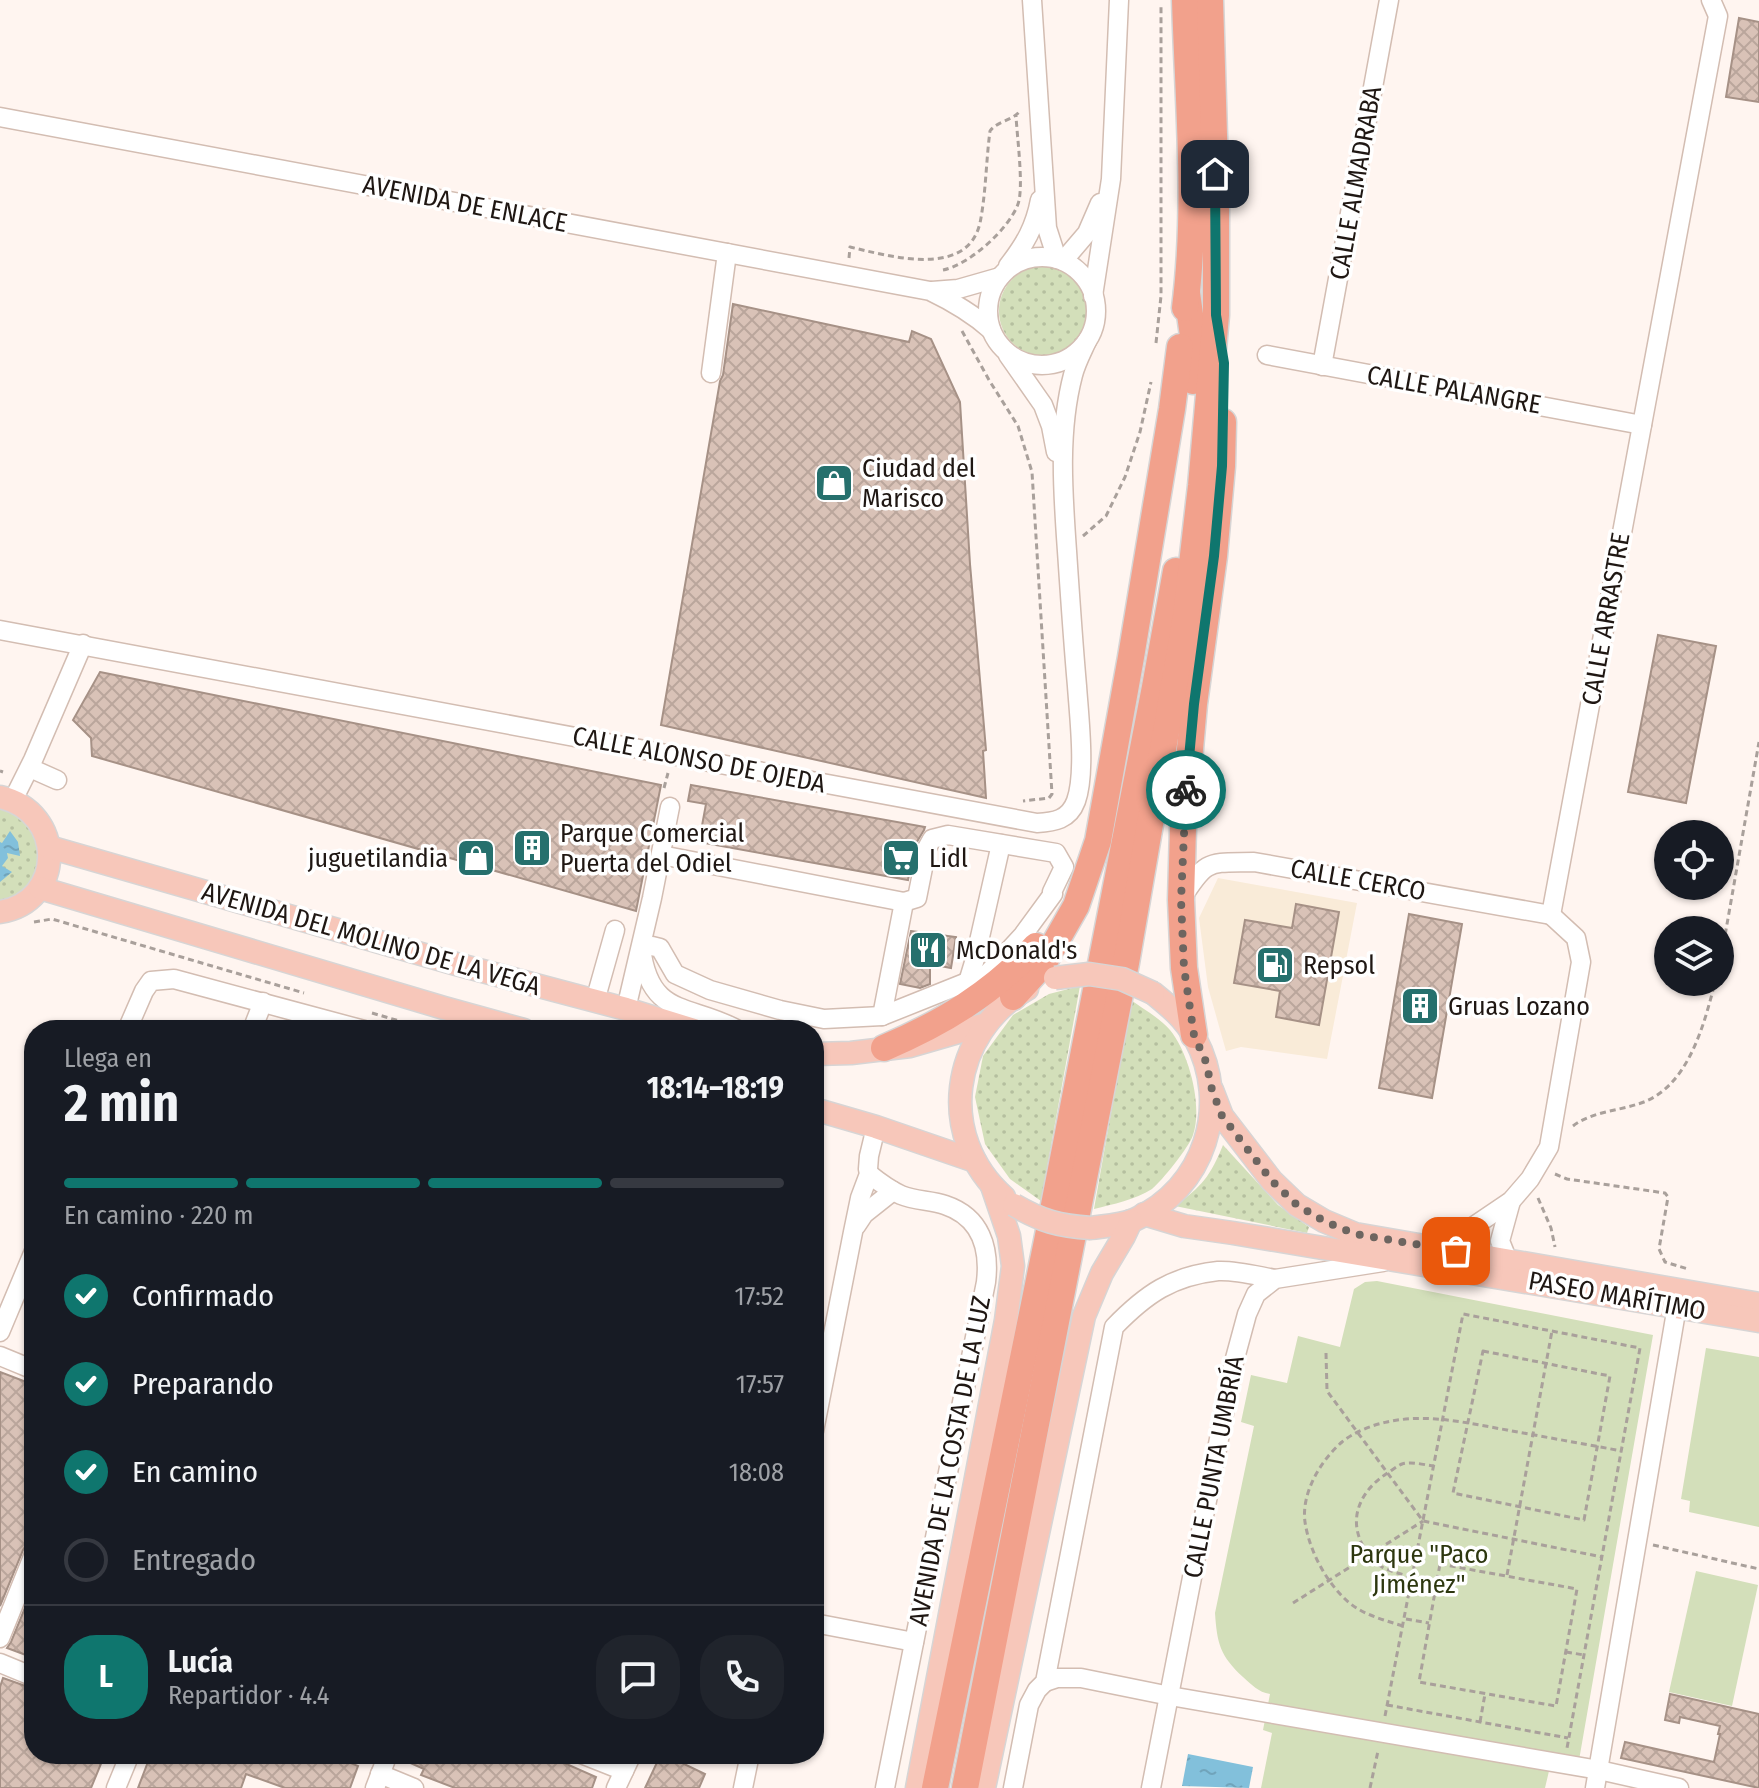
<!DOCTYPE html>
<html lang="es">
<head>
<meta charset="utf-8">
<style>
	body { margin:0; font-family:"Fira Sans Condensed",sans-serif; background:#20242c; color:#f1f3f6; height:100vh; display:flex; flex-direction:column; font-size:30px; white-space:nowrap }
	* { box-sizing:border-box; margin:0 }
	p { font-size:26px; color:#9ea1a6 }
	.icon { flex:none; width:44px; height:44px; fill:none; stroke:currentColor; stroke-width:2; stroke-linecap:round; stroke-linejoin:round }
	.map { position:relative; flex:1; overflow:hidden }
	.sheet { position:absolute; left:24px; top:1020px; width:800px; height:744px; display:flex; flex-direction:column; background:#171b24; border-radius:32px; box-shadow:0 2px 6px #0004 }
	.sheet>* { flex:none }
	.controls { position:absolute; left:1654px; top:820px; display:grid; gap:16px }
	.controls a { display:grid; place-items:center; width:80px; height:80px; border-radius:50%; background:#171b24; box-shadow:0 2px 6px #0004; font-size:40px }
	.pin { position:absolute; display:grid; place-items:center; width:68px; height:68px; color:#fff; margin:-34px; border-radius:16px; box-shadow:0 4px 12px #0006 }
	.courier { position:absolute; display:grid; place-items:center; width:80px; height:80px; margin:-40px; border:6px solid #0f766e; border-radius:50%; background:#fff; color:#222; box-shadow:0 2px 10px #0007 }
	.summary em { font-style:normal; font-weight:700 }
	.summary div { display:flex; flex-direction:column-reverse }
	.summary { display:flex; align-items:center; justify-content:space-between; height:136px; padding:0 40px }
	h1 { font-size:52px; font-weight:700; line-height:60px }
	.bar { display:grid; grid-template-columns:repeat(4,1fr); gap:12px 8px; align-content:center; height:96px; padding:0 40px }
	.bar i { height:10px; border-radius:6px; background:#363941 }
	.bar .current { background:#0f766e }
	.bar p { grid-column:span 4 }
	.line { display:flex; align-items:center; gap:20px; padding:0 40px; border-top:2px solid #363941 }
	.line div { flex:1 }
	.round { display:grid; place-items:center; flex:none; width:84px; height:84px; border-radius:32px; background:#20242c }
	ol { padding:0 40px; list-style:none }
	li { display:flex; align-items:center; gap:24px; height:88px }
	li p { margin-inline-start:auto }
	li .icon { padding:8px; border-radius:50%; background:#0f766e; color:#fff; stroke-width:4 }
	li:last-child { color:#9ea1a6 }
	li i { width:44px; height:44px; border:4px solid #363941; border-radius:50% }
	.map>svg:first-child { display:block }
	.commercial { fill:#f9ebd8 }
	.grass { fill:url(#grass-dots) }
	.park { fill:#d3dfba }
	.water { fill:url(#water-ripples) }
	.building { fill:url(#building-cross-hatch); stroke:#a69186; stroke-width:2 }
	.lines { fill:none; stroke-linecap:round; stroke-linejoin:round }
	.minor-casing { stroke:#d3bdb2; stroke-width:21 }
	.major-casing { stroke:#d7d5d5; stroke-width:25 }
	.highway-casing { stroke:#d7d5d5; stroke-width:29 }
	.path { stroke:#a9a09b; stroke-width:3; stroke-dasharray:6 4; stroke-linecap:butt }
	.minor { stroke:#fff; stroke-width:18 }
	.major { stroke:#f7c7ba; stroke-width:22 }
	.highway { stroke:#f2a18c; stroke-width:26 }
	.major-bridge-casing { stroke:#d7d5d5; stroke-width:25; stroke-linecap:butt }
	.major-bridge { stroke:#f7c7ba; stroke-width:22 }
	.done { stroke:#6d6560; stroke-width:8; stroke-dasharray:0 14.4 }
	.route { stroke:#0f766e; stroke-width:10 }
	.labels { text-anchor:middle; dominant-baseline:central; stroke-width:7; stroke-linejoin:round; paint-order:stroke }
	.street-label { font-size:26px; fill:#1f1713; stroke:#fff }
	.poi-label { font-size:26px; fill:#1f1713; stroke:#fff; text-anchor:start }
	.park-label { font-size:26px; fill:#2d370f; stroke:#fff }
</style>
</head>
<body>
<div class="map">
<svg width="1759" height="1788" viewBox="0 0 1759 1788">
	<defs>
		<pattern id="grass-dots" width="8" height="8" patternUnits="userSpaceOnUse" patternTransform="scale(2)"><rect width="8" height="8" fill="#d3dfba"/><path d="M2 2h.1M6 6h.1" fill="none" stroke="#b5bf9f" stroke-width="1.8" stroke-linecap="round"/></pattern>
		<pattern id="water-ripples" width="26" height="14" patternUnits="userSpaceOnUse" patternTransform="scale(2)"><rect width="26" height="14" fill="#82c0db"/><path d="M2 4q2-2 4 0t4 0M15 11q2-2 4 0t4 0" fill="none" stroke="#70a4bb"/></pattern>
		<pattern id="building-cross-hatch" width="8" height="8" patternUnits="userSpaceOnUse" patternTransform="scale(2)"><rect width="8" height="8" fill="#d9c2b7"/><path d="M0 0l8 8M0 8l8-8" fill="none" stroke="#baa69c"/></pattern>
	</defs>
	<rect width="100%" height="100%" fill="#fff5f0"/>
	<polygon class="commercial" points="1218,878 1357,903 1327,1059 1241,1047 1226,1051 1208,987 1199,918"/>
	<g class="grass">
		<circle cx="1044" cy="311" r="45"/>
		<polygon points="0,806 30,823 41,851 32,884 20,896 0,904"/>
		<polygon points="1080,986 1041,1201 1010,1179 985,1144 975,1097 983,1056 1013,1015 1049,994"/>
		<path d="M1131 1000C1142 1008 1161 1019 1170 1030 1189 1053 1203 1106 1193 1135 1190 1146 1161 1182 1152 1189 1135 1200 1113 1204 1094 1209Z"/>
		<path d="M1223 1145 1278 1205 1309 1227 1307 1233 1175 1206C1202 1186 1210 1177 1223 1145Z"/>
	</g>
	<g class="park">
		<path d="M1377 1281 1653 1335 1578 1766 1575 1775 1549 1771 1545 1788H1261L1272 1733 1263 1730 1270 1694C1258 1692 1252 1685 1243 1677 1220 1656 1217 1643 1215 1613L1254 1426 1241 1422 1251 1375 1287 1383 1298 1336 1340 1347 1354 1289 1365 1282Z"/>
		<polygon points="1706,1348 1759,1357 1759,1527 1689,1512 1690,1501 1681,1499"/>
		<polygon points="1696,1571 1758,1585 1732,1706 1669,1692"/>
	</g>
	<g class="water">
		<polygon points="10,831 18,842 20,856 7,853 8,858 2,866 12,872 0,882 0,842 2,843"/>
		<polygon points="1188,1754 1253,1767 1249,1788 1182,1786"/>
	</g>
	<g class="building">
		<polygon points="1739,18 1759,22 1759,102 1726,97"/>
		<polygon points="733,304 909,342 912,331 931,339 960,402 970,564 986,750 983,751 986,798 661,725 720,381 723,375"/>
		<polygon points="1658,635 1716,646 1686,803 1628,792"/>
		<polygon points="100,672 661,785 636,911 92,756 91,738 73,720"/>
		<polygon points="691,785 925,827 924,830 915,845 908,880 699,842 706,804 688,801"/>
		<polygon points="1296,904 1339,912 1319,1025 1276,1017 1280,991 1234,983 1245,920 1292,928"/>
		<polygon points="1409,914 1462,924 1432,1098 1379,1088"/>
		<polygon points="911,931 956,937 951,968 930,964 930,984 920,988 900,984"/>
		<polygon points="0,1372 34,1385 34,1519 28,1535 34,1536 34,1542 27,1544 23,1550 0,1606"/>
		<polygon points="34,1586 34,1658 7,1648 11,1642"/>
		<polygon points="3,1678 34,1689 34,1754 105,1754 91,1788 0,1788 0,1687"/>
		<polygon points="1670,1694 1759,1714 1759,1788 1621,1758 1625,1742 1714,1762 1720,1734 1718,1734 1720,1726 1680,1717 1679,1723 1665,1720"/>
		<polygon points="151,1754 330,1754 358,1766 350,1788 285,1788 246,1774 241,1788 138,1788"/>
		<polygon points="400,1754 544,1754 596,1777 592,1788 455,1788 421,1775 424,1769 399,1758"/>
		<polygon points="661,1754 688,1754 684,1764 705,1774 699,1788 645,1788"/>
	</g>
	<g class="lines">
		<defs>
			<g id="minor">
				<polyline points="1032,0 1047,228 1057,259"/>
				<path d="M0 117 930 291C953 302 972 313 991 330"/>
				<circle cx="1042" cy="311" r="54"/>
				<polyline points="1063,261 1087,233 1100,203"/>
				<path d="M1008 266C1025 244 1035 227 1040 200"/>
				<polyline points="932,291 958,289 1000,277"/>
				<polyline points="1093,296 1111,179 1119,0"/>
				<polyline points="1008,355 1043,405 1051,426 1056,452"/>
				<polyline points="1267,355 1642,425"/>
				<polyline points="1322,366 1389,0"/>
				<polyline points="711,373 727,253"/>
				<path d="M0 630 1037 823C1054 822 1069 820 1076 801 1086 773 1079 716 1077 686 1073 641 1070 596 1067 551 1063 494 1058 432 1073 375 1076 363 1082 352 1087 341"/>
				<polyline points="30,768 57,780"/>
				<polyline points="13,800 33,760 83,644"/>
				<path d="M661 855 904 902 917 898 927 848 932 839 948 835 1056 853 1064 867 1052 892 1053 894 1023 935 987 974 882 1016 824 1019 780 1010 710 990 675 974 660 948 652 946 641 948C650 1019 690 1003 738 1030"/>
				<path d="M1182 898C1207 858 1209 863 1254 862L1551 915"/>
				<polyline points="1551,915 1718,16 1711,0"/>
				<polyline points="968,982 975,959 1001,844"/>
				<polyline points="595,1001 615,930"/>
				<polyline points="626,1009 652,898 670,807"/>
				<polyline points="882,1016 904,902"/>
				<polyline points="127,1030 144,991 151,981 174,979 364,1030"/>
				<polyline points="252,1030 263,1002"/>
				<path d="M869 1174C879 1182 890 1190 901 1195 915 1201 931 1200 945 1205 981 1217 990 1248 986 1282L885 1788"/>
				<polyline points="856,1226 864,1214 893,1191"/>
				<polyline points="1430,1247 1474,1226 1511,1201 1530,1179 1549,1147 1581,962 1576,938 1551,915"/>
				<polyline points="1508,1261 1500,1241 1511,1201"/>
				<polyline points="0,1332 34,1251"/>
				<polyline points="0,1356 34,1370"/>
				<polyline points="814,1431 853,1232 860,1198 869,1174 868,1169 869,1156 876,1127"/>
				<polyline points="814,1623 914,1642"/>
				<polyline points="0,1638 34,1554"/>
				<polyline points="0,1663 34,1677"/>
				<polyline points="1045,1682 1057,1678 1081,1678 1170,1696 1599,1770 1679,1788"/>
				<polyline points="581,1754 624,1771"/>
				<polyline points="380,1774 414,1788"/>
				<polyline points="116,1788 130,1754"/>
				<polyline points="375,1788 388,1754"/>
				<polyline points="616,1788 632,1754"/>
				<polyline points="743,1788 750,1754"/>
				<path d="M1013 1788 1029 1705 1037 1690 1045 1682 1114 1327C1146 1294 1172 1276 1218 1271 1236 1270 1258 1276 1275 1279"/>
				<polyline points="1151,1788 1234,1362 1247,1314 1256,1294 1275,1279 1383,1262"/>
				<polyline points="1595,1788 1677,1306"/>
			</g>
			<g id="major">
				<path d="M0 797C66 812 65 902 0 912"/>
				<polyline points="49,847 456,964 626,1009 694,1030"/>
				<polyline points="40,888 444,1008 524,1030"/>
				<polyline points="814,1054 851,1053 910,1046 986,1024"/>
				<polyline points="1212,1090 1222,1116 1272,1181 1297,1205 1324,1221 1355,1234 1759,1304"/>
				<polyline points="814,1109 876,1127 975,1161"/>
				<path d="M1004 1197C936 1137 950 1033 1027 989"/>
				<polyline points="1144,1214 1184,1226 1233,1233 1759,1321"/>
				<path d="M1091 1228C1105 1226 1121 1225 1134 1220 1205 1189 1231 1105 1195 1038 1185 1019 1169 1006 1153 993"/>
				<polyline points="917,1788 1006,1320 1013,1266 1009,1236 992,1186"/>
				<polyline points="984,1788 1084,1316 1102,1273 1124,1236 1131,1221"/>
			</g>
			<g id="highway">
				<polyline points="1187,293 1195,350 1193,381"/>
				<path d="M1185 308C1198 206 1188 102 1185 0"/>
				<polyline points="1013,997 1043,964 1076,906 1098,841 1131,657 1172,409 1180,347"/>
				<polyline points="1194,1035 1184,968 1181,900 1183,828 1194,704 1214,556 1222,466 1223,422"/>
				<path d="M884 1048C943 1023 992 993 1036 946"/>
				<polyline points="935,1788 1047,1241 1155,687 1176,571"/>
				<polyline points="965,1788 1126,963 1186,616 1201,486 1216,315 1216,203 1210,0"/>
			</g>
		</defs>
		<use href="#minor" class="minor-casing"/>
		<use href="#major" class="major-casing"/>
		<use href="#highway" class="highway-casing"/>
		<g class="path">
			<path d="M849 258 850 247C889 256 967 279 980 223 986 193 986 161 990 131 997 121 1012 121 1020 111"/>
			<path d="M943 270C969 265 1009 229 1018 204 1024 188 1017 136 1016 116"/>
			<polyline points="962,331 989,380 1018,426 1032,472 1052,794 1049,798 1023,801"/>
			<polyline points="1156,343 1161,296 1161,6"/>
			<polyline points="1083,536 1106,516 1125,477 1140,432 1151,382"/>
			<polyline points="0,771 3,772"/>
			<polyline points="664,788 668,773"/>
			<polyline points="34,922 52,919 304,993"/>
			<polyline points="1720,964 1759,742"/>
			<polyline points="372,1013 430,1030"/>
			<path d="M1573 1126C1591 1112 1617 1111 1638 1104 1687 1090 1704 1026 1715 982"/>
			<polyline points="1555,1174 1567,1179 1665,1193 1668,1197 1659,1249 1665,1262 1688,1269"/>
			<polyline points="1538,1198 1551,1228 1555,1247"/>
			<polygon points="1483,1351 1610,1376 1584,1520 1453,1493"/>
			<polyline points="1326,1353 1327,1391 1423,1521 1602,1557"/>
			<polyline points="1653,1545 1759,1569"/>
			<polygon points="1440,1564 1577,1589 1556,1706 1419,1682"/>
			<polyline points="1507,1575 1552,1331"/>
			<path d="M1412 1577C1402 1574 1391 1572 1382 1567 1373 1562 1367 1553 1362 1544 1348 1516 1362 1490 1386 1474 1391 1471 1397 1466 1402 1464 1412 1461 1424 1465 1434 1466"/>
			<polyline points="1293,1603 1423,1521"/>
			<polyline points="1406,1619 1429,1623"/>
			<path d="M1403 1626C1381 1619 1359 1614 1343 1597 1324 1578 1309 1549 1305 1522 1301 1493 1321 1460 1342 1442 1354 1432 1372 1425 1387 1422 1427 1413 1467 1423 1507 1430 1545 1437 1584 1444 1622 1451"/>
			<polyline points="1566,1652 1584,1655"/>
			<polyline points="1387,1705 1568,1738"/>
			<polyline points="1385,1716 1463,1314 1640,1348 1567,1748"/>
			<polyline points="1480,1722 1485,1694"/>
			<polyline points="1370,1788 1378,1751"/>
		</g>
		<use href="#minor" class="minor"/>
		<use href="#major" class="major"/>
		<use href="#highway" class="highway"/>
		<defs>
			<g id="major-bridge">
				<polyline points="1055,978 1089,974 1122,979 1153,993"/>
				<path d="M1014 1205C1042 1221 1058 1226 1091 1228"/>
			</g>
		</defs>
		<use href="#major-bridge" class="major-bridge-casing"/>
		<use href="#major-bridge" class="major-bridge"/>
	</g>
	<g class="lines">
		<polyline class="done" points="1186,790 1181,900 1184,968 1194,1035 1206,1062 1212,1090 1222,1116 1272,1181 1297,1205 1324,1221 1355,1234 1456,1251"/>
		<polyline class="route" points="1186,790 1194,704 1214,556 1222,466 1224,363 1216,315 1215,174"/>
	</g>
	<defs>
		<symbol id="shop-square" viewBox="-11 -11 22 22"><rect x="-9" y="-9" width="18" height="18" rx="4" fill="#26706d" stroke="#fff"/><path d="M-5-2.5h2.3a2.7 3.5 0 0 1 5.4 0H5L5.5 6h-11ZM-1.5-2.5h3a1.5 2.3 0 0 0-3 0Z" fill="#fff"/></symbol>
		<symbol id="building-square" viewBox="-11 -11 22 22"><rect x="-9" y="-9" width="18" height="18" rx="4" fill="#26706d" stroke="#fff"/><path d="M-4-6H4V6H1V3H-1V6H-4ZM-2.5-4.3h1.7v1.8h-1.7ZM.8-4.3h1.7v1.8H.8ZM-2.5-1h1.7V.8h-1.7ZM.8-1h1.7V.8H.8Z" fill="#fff"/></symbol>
		<symbol id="supermarket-square" viewBox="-11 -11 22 22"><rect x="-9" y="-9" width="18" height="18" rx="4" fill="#26706d" stroke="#fff"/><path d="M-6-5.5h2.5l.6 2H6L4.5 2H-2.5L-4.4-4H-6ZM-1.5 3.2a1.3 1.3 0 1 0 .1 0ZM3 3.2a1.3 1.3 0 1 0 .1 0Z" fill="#fff"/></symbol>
		<symbol id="restaurant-square" viewBox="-11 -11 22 22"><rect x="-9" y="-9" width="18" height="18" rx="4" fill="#26706d" stroke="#fff"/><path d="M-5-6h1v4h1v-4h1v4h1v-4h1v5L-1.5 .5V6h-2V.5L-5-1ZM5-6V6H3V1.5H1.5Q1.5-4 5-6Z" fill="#fff"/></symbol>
		<symbol id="fuel-square" viewBox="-11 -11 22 22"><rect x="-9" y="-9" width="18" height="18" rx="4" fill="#26706d" stroke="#fff"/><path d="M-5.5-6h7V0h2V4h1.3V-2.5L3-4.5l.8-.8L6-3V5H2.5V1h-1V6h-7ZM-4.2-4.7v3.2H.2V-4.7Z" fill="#fff"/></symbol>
	</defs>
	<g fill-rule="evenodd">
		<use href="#shop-square" x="812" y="461" width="44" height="44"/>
		<use href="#building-square" x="510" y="826" width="44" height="44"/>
		<use href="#shop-square" x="454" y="836" width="44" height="44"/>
		<use href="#supermarket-square" x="879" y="836" width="44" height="44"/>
		<use href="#restaurant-square" x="906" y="928" width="44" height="44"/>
		<use href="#fuel-square" x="1253" y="943" width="44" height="44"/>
		<use href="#building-square" x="1398" y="984" width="44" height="44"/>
	</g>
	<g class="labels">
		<g class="street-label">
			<text transform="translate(1356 183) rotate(-80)">CALLE ALMADRABA</text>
			<text transform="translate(465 204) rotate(11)">AVENIDA DE ENLACE</text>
			<text transform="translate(1454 390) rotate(10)">CALLE PALANGRE</text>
			<text transform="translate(1606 619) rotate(-80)">CALLE ARRASTRE</text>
			<text transform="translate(699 760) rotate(11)">CALLE ALONSO DE OJEDA</text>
			<text transform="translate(1358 880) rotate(10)">CALLE CERCO</text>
			<text transform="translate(371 939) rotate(16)">AVENIDA DEL MOLINO DE LA VEGA</text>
			<text transform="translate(1617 1296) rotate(10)">PASEO MARÍTIMO</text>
			<text transform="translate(950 1461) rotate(-79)">AVENIDA DE LA COSTA DE LA LUZ</text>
			<text transform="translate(1214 1467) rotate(-79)">CALLE PUNTA UMBRÍA</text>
		</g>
		<g class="poi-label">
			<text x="862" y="468">Ciudad del<tspan x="862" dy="30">Marisco</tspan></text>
			<text x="560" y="833">Parque Comercial<tspan x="560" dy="30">Puerta del Odiel</tspan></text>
			<text x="448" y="858" text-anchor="end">juguetilandia</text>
			<text x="929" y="858">Lidl</text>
			<text x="956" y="950">McDonald's</text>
			<text x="1303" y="965">Repsol</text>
			<text x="1448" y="1006">Gruas Lozano</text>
		</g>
		<g class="park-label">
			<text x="1419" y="1554">Parque "Paco<tspan x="1419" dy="30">Jiménez"</tspan></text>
		</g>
	</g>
</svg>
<div class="controls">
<a><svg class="icon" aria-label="locate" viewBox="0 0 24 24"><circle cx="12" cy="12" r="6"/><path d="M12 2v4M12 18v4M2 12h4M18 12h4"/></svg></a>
<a><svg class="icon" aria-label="layers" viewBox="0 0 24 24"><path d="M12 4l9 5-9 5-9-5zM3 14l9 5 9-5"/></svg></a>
</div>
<div class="pin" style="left:1456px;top:1251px;background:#ea580c"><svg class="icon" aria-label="bag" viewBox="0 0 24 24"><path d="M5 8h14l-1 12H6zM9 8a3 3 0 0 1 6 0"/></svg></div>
<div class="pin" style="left:1215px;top:174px;background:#1f2937"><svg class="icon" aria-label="home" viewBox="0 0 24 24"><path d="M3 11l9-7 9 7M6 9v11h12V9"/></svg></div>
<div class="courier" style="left:1186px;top:790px"><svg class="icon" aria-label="bike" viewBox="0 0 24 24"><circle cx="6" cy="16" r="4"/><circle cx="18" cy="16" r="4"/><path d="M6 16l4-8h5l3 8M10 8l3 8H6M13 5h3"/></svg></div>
<section class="sheet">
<div class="summary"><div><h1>2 min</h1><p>Llega en</p></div><em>18:14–18:19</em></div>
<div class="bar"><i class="current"></i><i class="current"></i><i class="current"></i><i></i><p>En camino · 220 m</p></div>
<ol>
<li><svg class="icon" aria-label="check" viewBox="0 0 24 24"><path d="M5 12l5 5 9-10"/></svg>Confirmado<p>17:52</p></li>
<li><svg class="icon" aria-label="check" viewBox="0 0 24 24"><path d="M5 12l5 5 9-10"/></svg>Preparando<p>17:57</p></li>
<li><svg class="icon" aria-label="check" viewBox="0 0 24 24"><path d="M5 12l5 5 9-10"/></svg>En camino<p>18:08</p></li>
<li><i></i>Entregado</li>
</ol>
<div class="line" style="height:144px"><b class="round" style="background:#0f766e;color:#fff">L</b><div><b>Lucía</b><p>Repartidor · 4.4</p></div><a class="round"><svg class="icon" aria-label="chat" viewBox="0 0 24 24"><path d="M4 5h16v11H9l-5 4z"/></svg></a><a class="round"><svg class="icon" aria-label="phone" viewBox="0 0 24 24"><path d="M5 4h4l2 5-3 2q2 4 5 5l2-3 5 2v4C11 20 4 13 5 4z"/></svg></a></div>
</section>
</div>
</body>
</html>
